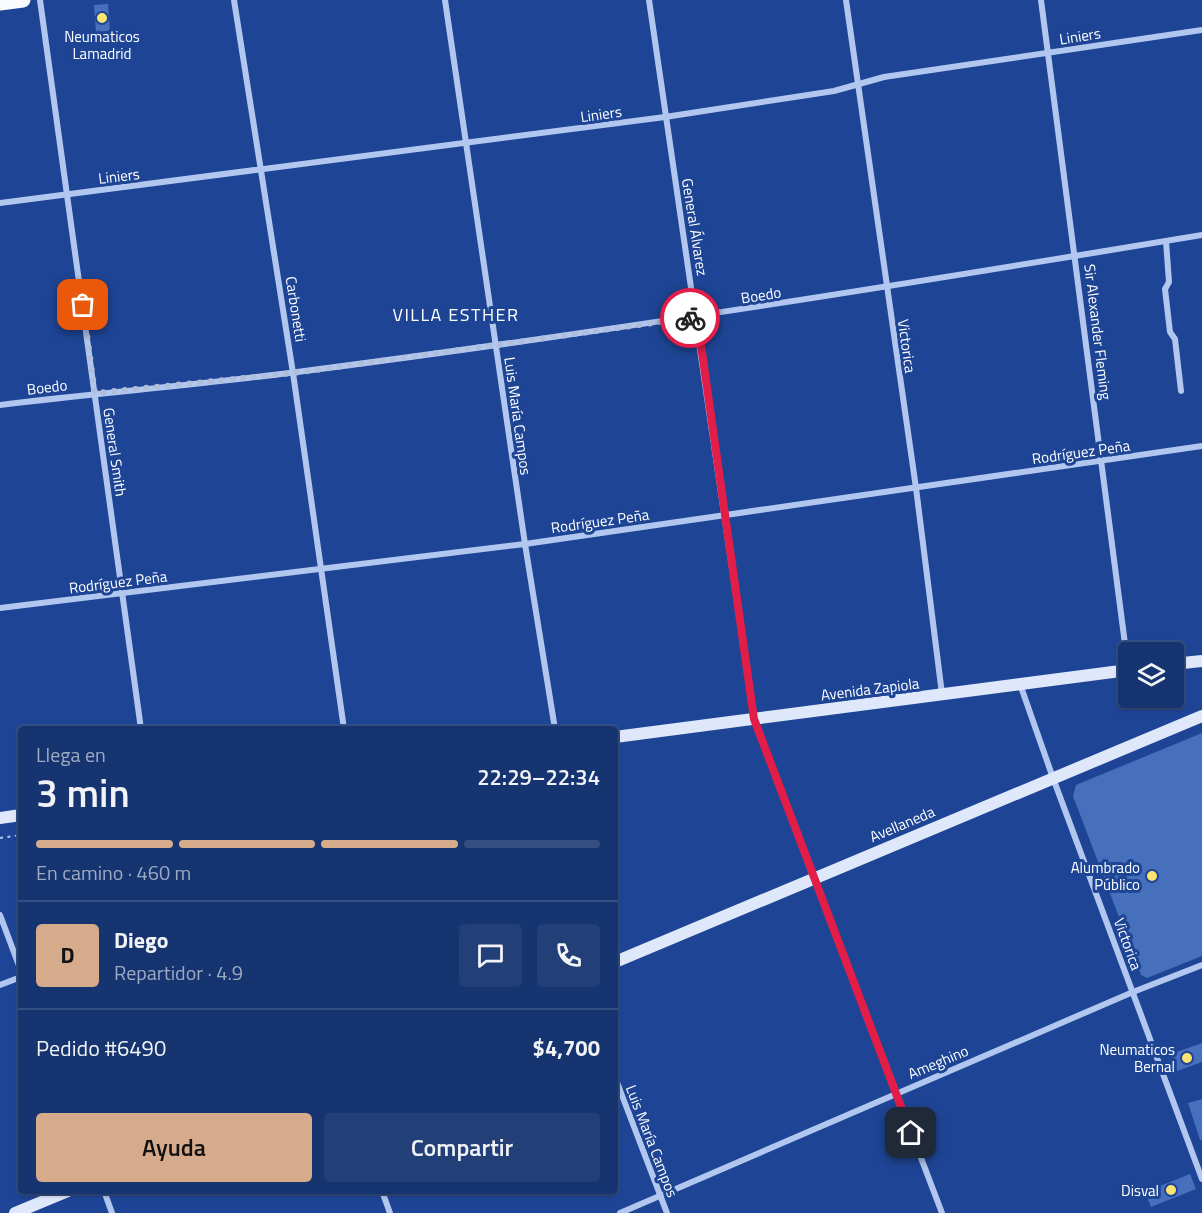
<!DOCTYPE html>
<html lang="es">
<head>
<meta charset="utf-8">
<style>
	body { margin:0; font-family:"Titillium Web",sans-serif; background:#233f78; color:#f1f3f6; height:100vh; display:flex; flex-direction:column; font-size:22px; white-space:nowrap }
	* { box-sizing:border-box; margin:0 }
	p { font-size:20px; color:#9eaac3 }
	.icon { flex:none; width:33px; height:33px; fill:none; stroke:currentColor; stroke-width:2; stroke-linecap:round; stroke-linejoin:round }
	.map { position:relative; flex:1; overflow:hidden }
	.side { position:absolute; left:18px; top:726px; width:600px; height:468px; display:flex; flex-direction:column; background:#163470; border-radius:6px; box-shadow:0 2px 4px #0004,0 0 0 2px #354f83 }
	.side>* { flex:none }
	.buttons { position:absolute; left:1118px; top:642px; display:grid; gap:12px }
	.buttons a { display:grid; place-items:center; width:66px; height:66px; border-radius:6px; background:#163470; box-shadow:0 2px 4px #0004,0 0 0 2px #354f83; font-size:30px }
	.pin { position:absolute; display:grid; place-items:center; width:51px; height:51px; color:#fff; margin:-26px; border-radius:12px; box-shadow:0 3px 9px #0006 }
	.courier { position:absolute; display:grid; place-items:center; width:60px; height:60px; margin:-30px; border:4px solid #e11d48; border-radius:50%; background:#fff; color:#222; box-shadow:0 2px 8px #0007 }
	.overview em { font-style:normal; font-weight:600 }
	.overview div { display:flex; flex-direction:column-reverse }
	.overview { display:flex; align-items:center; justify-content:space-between; height:102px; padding:0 18px }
	h1 { font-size:39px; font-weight:600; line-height:45px }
	.bar { display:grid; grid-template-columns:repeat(4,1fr); gap:9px 6px; align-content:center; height:72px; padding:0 18px }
	.bar i { height:8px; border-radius:4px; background:#354f83 }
	.bar .current { background:#d6ab8b }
	.bar p { grid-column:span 4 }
	.line { display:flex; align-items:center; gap:15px; padding:0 18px; border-top:2px solid #354f83 }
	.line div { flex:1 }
	.round { display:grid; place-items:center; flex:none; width:63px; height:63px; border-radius:6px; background:#233f78 }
	.button { display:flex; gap:12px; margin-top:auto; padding:12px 18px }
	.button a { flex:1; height:69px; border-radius:6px; background:#d6ab8b; color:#111; font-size:24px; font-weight:600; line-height:69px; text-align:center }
	.button a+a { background:#233f78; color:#f1f3f6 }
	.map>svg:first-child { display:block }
	.building { fill:#466fbc }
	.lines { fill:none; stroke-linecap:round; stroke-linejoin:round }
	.path { stroke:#b2c7ef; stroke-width:2; stroke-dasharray:3 4.5; stroke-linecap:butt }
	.street { stroke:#b2c7ef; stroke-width:6 }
	.secondary { stroke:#dfe8fb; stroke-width:12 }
	.primary { stroke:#f9fbff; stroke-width:15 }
	.done { stroke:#b0beda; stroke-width:6; stroke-dasharray:0 10.8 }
	.route { stroke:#e11d48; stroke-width:8 }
	.poi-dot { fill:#fde471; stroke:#1e4595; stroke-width:2 }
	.labels { text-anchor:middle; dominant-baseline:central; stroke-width:6; stroke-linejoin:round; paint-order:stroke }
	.poi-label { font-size:15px; fill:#fff; stroke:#1e4595; text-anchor:end }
	.street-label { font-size:15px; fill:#fff; stroke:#1e4595 }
	.quarter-label { font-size:18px; letter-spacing:1.5px; fill:#fff; stroke:#1e4595 }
</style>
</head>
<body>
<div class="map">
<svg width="1202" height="1213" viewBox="0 0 1202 1213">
	<rect width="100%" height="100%" fill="#1e4595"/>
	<g class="building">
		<polygon points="108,4 110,31 96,32 94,5"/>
		<polygon points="1202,733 1202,956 1147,978 1141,975 1073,796 1076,785"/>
		<polygon points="1202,1043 1202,1062 1177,1071 1171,1054"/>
		<polygon points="1202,1099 1202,1140 1200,1140 1188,1103"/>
		<polygon points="1190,1174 1196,1189 1151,1207 1145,1192"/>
	</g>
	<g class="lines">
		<polyline class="path" points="0,838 21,835"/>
		<g class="street">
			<polyline points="40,0 141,729"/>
			<polyline points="234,0 293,373 344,729"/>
			<polyline points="445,0 525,544 555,729"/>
			<polyline points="649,0 754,719 942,1213"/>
			<polyline points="846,0 916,488 942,694"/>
			<polyline points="1041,0 1128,667"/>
			<polyline points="0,203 665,117 834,91 884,77 1202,30"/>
			<polyline points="1166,241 1169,282 1165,289 1170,332 1175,339 1181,391"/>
			<path d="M0 405C99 393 198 385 297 372 600 333 901 285 1202 235"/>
			<polyline points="0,608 525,544 1202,446"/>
			<polyline points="1020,684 1053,778 1202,1179"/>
			<polyline points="0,915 21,971"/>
			<polyline points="0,985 21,977"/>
			<polyline points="615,1077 667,1213"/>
			<polyline points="104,1191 112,1213"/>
			<polyline points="382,1191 390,1213"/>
			<polyline points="620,1213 1133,992 1202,965"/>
		</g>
		<g class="secondary">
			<polyline points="1173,664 1202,661"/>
			<polyline points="615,737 1128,670"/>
			<polyline points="0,818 21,815"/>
			<polyline points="615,962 1202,716"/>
			<polyline points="15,1213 68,1191"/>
		</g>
		<polyline class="primary" points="0,3 23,0"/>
	</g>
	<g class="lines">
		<polyline class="done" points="83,305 95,393 294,373 690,318"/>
		<polyline class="route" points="690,318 697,317 754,719 911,1133"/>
	</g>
	<g class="poi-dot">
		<circle cx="102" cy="18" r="6"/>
		<circle cx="1152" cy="876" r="6"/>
		<circle cx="1187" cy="1058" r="6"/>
		<circle cx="1171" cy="1190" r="6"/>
	</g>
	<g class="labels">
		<g class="poi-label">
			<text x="102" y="36" text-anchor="middle">Neumaticos<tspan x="102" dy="17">Lamadrid</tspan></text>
			<text x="1140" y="867">Alumbrado<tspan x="1140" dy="17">Público</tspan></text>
			<text x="1175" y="1049">Neumaticos<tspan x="1175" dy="17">Bernal</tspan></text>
			<text x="1159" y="1190">Disval</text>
		</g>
		<g class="street-label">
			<text transform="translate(1080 36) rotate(-9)">Liniers</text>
			<text transform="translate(601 114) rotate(-8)">Liniers</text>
			<text transform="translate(119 176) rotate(-7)">Liniers</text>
			<text transform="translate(695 227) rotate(81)">General Álvarez</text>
			<text transform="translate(761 295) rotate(-9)">Boedo</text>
			<text transform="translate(296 309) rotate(81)">Carbonetti</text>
			<text transform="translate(1098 332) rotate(83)">Sir Alexander Fleming</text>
			<text transform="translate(907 346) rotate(82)">Victorica</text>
			<text transform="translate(47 387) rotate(-7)">Boedo</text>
			<text transform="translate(518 416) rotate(82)">Luis María Campos</text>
			<text transform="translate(115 452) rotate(82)">General Smith</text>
			<text transform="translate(1081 452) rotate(-8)">Rodríguez Peña</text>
			<text transform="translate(600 521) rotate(-8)">Rodríguez Peña</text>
			<text transform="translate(118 582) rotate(-7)">Rodríguez Peña</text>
			<text transform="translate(870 689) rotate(-7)">Avenida Zapiola</text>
			<text transform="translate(902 824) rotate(-23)">Avellaneda</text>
			<text transform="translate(1128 944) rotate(70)">Victorica</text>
			<text transform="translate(938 1062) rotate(-23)">Ameghino</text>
			<text transform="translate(652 1141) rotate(69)">Luis María Campos</text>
		</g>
		<g class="quarter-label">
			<text x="456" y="314">VILLA ESTHER</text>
		</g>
	</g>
</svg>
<div class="buttons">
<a><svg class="icon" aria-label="layers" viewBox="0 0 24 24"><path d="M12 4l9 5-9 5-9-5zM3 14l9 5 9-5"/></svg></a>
</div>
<div class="pin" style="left:83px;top:305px;background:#ea580c"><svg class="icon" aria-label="bag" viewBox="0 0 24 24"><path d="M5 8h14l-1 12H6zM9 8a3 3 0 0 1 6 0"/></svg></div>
<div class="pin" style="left:911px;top:1133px;background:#1f2937"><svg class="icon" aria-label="home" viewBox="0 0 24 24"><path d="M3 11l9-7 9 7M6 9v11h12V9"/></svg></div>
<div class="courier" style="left:690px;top:318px"><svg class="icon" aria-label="bike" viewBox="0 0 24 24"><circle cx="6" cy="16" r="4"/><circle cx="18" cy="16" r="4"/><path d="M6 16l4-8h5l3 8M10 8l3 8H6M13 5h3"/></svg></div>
<section class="side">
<div class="overview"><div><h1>3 min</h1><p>Llega en</p></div><em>22:29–22:34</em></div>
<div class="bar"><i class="current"></i><i class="current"></i><i class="current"></i><i></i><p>En camino · 460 m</p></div>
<div class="line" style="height:108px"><b class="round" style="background:#d6ab8b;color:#111">D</b><div><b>Diego</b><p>Repartidor · 4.9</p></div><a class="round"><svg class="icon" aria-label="chat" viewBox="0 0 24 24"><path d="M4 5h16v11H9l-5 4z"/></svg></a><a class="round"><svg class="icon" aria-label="phone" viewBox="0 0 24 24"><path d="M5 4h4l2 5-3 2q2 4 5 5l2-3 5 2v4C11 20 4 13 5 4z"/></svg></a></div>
<div class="line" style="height:78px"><div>Pedido #6490</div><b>$4,700</b></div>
<div class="button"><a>Ayuda</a><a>Compartir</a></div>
</section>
</div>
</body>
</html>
